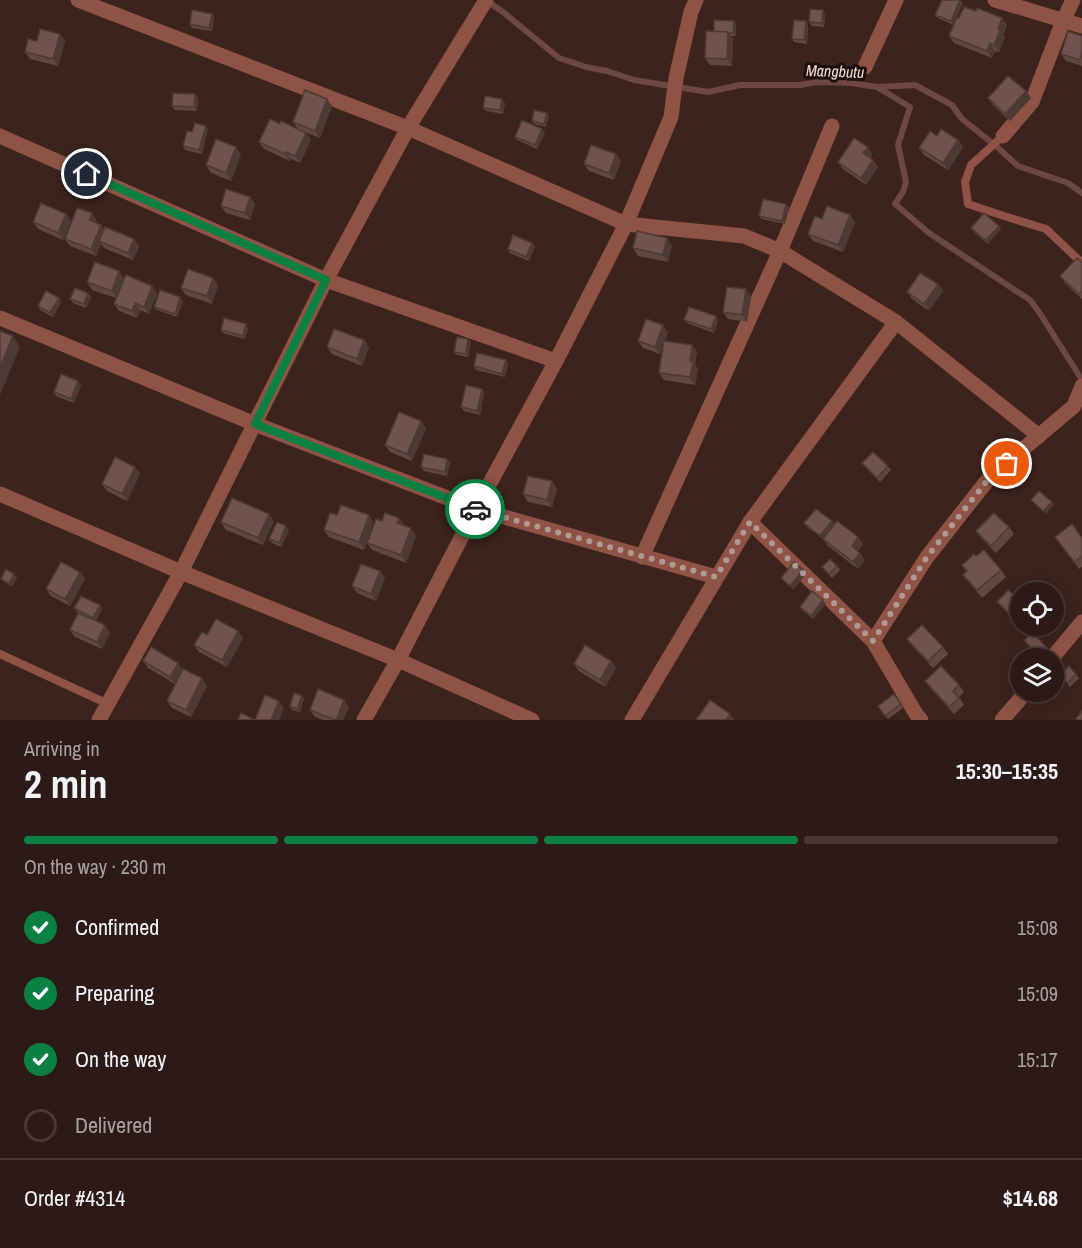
<!DOCTYPE html>
<html lang="en">
<head>
<meta charset="utf-8">
<style>
	body { margin:0; font-family:"Archivo Narrow",sans-serif; background:#392723; color:#f1f3f6; height:100vh; display:flex; flex-direction:column; font-size:22px; white-space:nowrap }
	* { box-sizing:border-box; margin:0 }
	p { font-size:20px; color:#a7a1a1 }
	.icon { flex:none; width:33px; height:33px; fill:none; stroke:currentColor; stroke-width:2; stroke-linecap:round; stroke-linejoin:round }
	.map { position:relative; height:720px; overflow:hidden }
	.panel { display:flex; flex-direction:column; background:#2d1a16; flex:1 }
	.panel>* { flex:none }
	.fabs { position:absolute; left:1010px; top:582px; display:grid; gap:12px }
	.fabs a { display:grid; place-items:center; width:54px; height:54px; border-radius:50%; background:#2d1a16; box-shadow:0 3px 15px #0003,0 0 0 2px #483835; font-size:30px }
	.pin { position:absolute; display:grid; place-items:center; width:51px; height:51px; color:#fff; margin:-26px; border:3px solid #fff; border-radius:50%; box-shadow:0 2px 6px #0007 }
	.courier { position:absolute; display:grid; place-items:center; width:60px; height:60px; margin:-30px; border:4px solid #0b8043; border-radius:50%; background:#fff; color:#222; box-shadow:0 2px 8px #0007 }
	.summary em { font-style:normal; font-weight:700 }
	.summary div { display:flex; flex-direction:column-reverse }
	.summary { display:flex; align-items:center; justify-content:space-between; height:102px; padding:0 24px }
	h1 { font-size:39px; font-weight:700; line-height:45px }
	.bar { display:grid; grid-template-columns:repeat(4,1fr); gap:9px 6px; align-content:center; height:72px; padding:0 24px }
	.bar i { height:8px; border-radius:4px; background:#483835 }
	.bar .active { background:#0b8043 }
	.bar p { grid-column:span 4 }
	.line { display:flex; align-items:center; gap:15px; padding:0 24px; border-top:2px solid #483835 }
	.line div { flex:1 }
	ol { padding:0 24px; list-style:none }
	li { display:flex; align-items:center; gap:18px; height:66px }
	li p { margin-inline-start:auto }
	li .icon { padding:6px; border-radius:50%; background:#0b8043; color:#fff; stroke-width:4 }
	li:last-child { color:#a7a1a1 }
	li i { width:33px; height:33px; border:3px solid #483835; border-radius:50% }
	.map>svg:first-child { display:block }
	.lines { fill:none; stroke-linecap:round; stroke-linejoin:round }
	.stream { stroke:#6d4741; stroke-width:6 }
	.service { stroke:#8f5345; stroke-width:8 }
	.minor { stroke:#8f5345; stroke-width:15 }
	.wall { fill:#604741 }
	.shaded-wall { fill:#4e3a35 }
	.building { fill:#70534c; stroke:#4e3a35; stroke-width:1.5 }
	.done { stroke:#ae9a95; stroke-width:6; stroke-dasharray:0 10.8 }
	.route { stroke:#0b8043; stroke-width:8 }
	.labels { text-anchor:middle; dominant-baseline:central; stroke-width:6; stroke-linejoin:round; paint-order:stroke }
	.water-label { font-size:16px; font-style:italic; fill:#f6dbd4; stroke:#1b100d }
</style>
</head>
<body>
<div class="map">
<svg width="1082" height="720" viewBox="0 0 1082 720">
	<rect width="100%" height="100%" fill="#3c231d"/>
	<g class="lines">
		<g class="stream">
			<polyline points="487,1 503,12 559,58 586,67 607,71 634,80 708,92 740,85 800,85 818,82 851,83 877,87 910,107 898,145 906,182 903,192 895,204 929,233 1030,300 1039,312 1082,380"/>
			<polyline points="878,87 915,85 952,105 962,119 996,146 1018,166 1068,183 1082,193"/>
		</g>
		<g class="service">
			<polyline points="1003,136 971,165 965,182 968,204 1004,216 1046,229 1082,263"/>
			<polyline points="0,654 108,704"/>
		</g>
		<g class="minor">
			<polyline points="78,0 408,128 626,224 744,236 780,251 896,322 1039,436"/>
			<polyline points="995,0 1082,26"/>
			<polyline points="865,67 896,0"/>
			<polyline points="0,136 326,280 556,361"/>
			<polyline points="1003,136 1032,102 1063,21 1073,0"/>
			<polyline points="0,318 255,424 476,509 716,577"/>
			<polyline points="0,494 181,572 398,660 532,720"/>
			<polyline points="750,522 873,641 916,714 921,720"/>
			<polyline points="642,557 780,251 832,126"/>
			<polyline points="873,641 927,557 990,477 1074,406 1082,386"/>
			<polyline points="1052,658 1082,622"/>
			<polyline points="99,720 181,572 326,280 408,128 486,0"/>
			<polyline points="364,720 398,660 476,509 556,361 626,224 671,117 676,78 691,12 696,0"/>
			<polyline points="632,720 750,522 896,322"/>
			<polyline points="1002,720 1026,692"/>
		</g>
	</g>
	<g class="wall">
		<polygon points="963,3 953,25 938,18 935,15"/>
		<polygon points="976,11 1002,18 1007,25 1003,35 1005,37 999,52 995,51 992,58 954,43 949,36"/>
		<polygon points="825,14 824,27 812,26 809,22"/>
		<polygon points="214,17 212,31 192,28 190,24"/>
		<polygon points="806,21 808,24 807,44 794,42 792,39"/>
		<polygon points="736,25 736,36 731,36 733,39 732,66 710,65 705,58 714,32"/>
		<polygon points="60,34 65,41 58,66 30,59 25,52"/>
		<polygon points="1082,36 1082,66 1066,61 1061,54"/>
		<polygon points="198,98 197,111 175,110 172,106"/>
		<polygon points="988,98 1031,98 1010,121 993,105"/>
		<polygon points="327,99 332,106 320,138 302,131 306,133 311,140 300,163 291,159 290,161 264,149 259,142 280,124 298,129 293,122"/>
		<polygon points="505,103 503,114 486,111 483,108"/>
		<polygon points="549,116 546,127 534,124 532,121"/>
		<polygon points="208,129 202,154 185,150 183,146"/>
		<polygon points="545,133 537,149 517,140 515,137"/>
		<polygon points="937,136 958,140 963,147 948,170 924,155 919,148"/>
		<polygon points="241,154 231,181 211,173 206,165"/>
		<polygon points="872,154 870,158 873,160 878,167 866,185 843,169 838,162"/>
		<polygon points="621,161 614,180 589,171 584,164"/>
		<polygon points="250,197 255,204 250,220 226,213 221,206"/>
		<polygon points="786,204 789,208 785,224 762,219 759,216"/>
		<polygon points="66,214 71,221 63,240 38,229 33,222"/>
		<polygon points="97,221 96,223 104,229 134,239 139,246 133,260 104,248 101,244 96,256 70,246 65,239"/>
		<polygon points="855,222 843,252 813,241 808,234"/>
		<polygon points="999,226 1001,229 988,244 974,232 971,228"/>
		<polygon points="672,245 668,262 638,256 633,248"/>
		<polygon points="535,246 529,261 510,253 508,249"/>
		<polygon points="1082,263 1082,299 1065,283 1060,276"/>
		<polygon points="124,278 120,288 157,293 149,314 140,310 137,318 119,311 114,304 116,298 92,290 87,282"/>
		<polygon points="938,284 943,291 929,311 912,299 907,292"/>
		<polygon points="218,285 212,304 186,295 181,288"/>
		<polygon points="746,289 751,297 747,322 728,319 723,312"/>
		<polygon points="88,293 91,297 86,308 73,303 70,299"/>
		<polygon points="180,297 183,301 177,317 157,310 154,307"/>
		<polygon points="59,298 61,302 53,317 40,310 38,306"/>
		<polygon points="684,320 718,320 714,333 687,323"/>
		<polygon points="248,328 245,339 223,333 221,330"/>
		<polygon points="668,332 665,341 692,345 697,352 695,365 698,369 695,385 664,380 659,373 663,346 660,354 643,348 638,341"/>
		<polygon points="364,340 369,347 362,366 332,354 327,347"/>
		<polygon points="471,342 468,357 457,355 454,352"/>
		<polygon points="506,360 508,364 505,377 476,370 474,366"/>
		<polygon points="81,385 74,403 56,396 54,392"/>
		<polygon points="482,389 484,392 480,415 464,411 461,407"/>
		<polygon points="426,428 412,461 390,452 385,445"/>
		<polygon points="450,462 447,476 424,471 421,467"/>
		<polygon points="862,463 888,466 891,470 880,482"/>
		<polygon points="135,467 140,474 127,501 107,491 102,484"/>
		<polygon points="557,489 552,507 528,502 523,494"/>
		<polygon points="337,515 373,522 364,550 329,537 324,530"/>
		<polygon points="274,521 263,545 226,530 221,522"/>
		<polygon points="382,521 404,525 404,526 416,536 406,563 372,550 367,543"/>
		<polygon points="832,521 834,525 823,539 807,527 804,523"/>
		<polygon points="1009,527 1014,534 996,553 981,538 976,531"/>
		<polygon points="289,530 281,547 272,543 269,539"/>
		<polygon points="1055,537 1082,538 1082,567 1079,569"/>
		<polygon points="823,539 863,544 858,551 865,560 858,569 828,546"/>
		<polygon points="976,556 1001,570 1006,577 982,598 963,575 966,572 962,565"/>
		<polygon points="837,566 840,570 832,578 822,567"/>
		<polygon points="380,571 385,578 376,601 357,593 352,586"/>
		<polygon points="80,572 85,579 70,606 51,596 46,589"/>
		<polygon points="14,574 17,578 12,586 4,582 1,579"/>
		<polygon points="1019,600 1020,605 1010,616 997,602"/>
		<polygon points="826,604 813,619 802,610 800,607"/>
		<polygon points="100,605 102,609 96,621 110,632 102,649 75,637 70,630 85,616 77,612 74,608"/>
		<polygon points="238,631 243,638 227,667 199,652 194,645"/>
		<polygon points="907,639 943,647 948,654 933,668 912,646"/>
		<polygon points="1024,640 1047,648 1050,652 1042,658 1040,658"/>
		<polygon points="143,661 183,669 207,686 191,717 172,708 167,701 181,673 175,684 148,668"/>
		<polygon points="611,661 616,668 605,687 579,671 574,664"/>
		<polygon points="1076,674 1079,678 1070,687 1060,675"/>
		<polygon points="925,681 959,685 964,692 959,697 964,705 954,714 930,688"/>
		<polygon points="894,694 903,708 888,719 878,706"/>
		<polygon points="302,696 304,699 300,712 292,710 290,706"/>
		<polygon points="349,707 343,720 323,720 315,717 310,710"/>
	</g>
	<g class="shaded-wall">
		<polygon points="960,0 963,3 953,25 951,21"/>
		<polygon points="823,10 825,14 824,27 822,23"/>
		<polygon points="212,14 214,17 212,31 209,28"/>
		<polygon points="1002,18 1007,25 1003,35 1005,37 999,52 994,45 998,29"/>
		<polygon points="734,21 736,25 736,36 733,33"/>
		<polygon points="806,21 808,24 807,44 804,40"/>
		<polygon points="728,32 733,39 732,66 727,59"/>
		<polygon points="60,34 65,41 58,66 53,59"/>
		<polygon points="990,43 995,51 992,58 987,51"/>
		<polygon points="1026,91 1031,98 1010,121 1005,114"/>
		<polygon points="195,94 198,98 197,111 194,107"/>
		<polygon points="327,99 332,106 320,138 315,131"/>
		<polygon points="502,99 505,103 503,114 500,110"/>
		<polygon points="547,113 549,116 546,127 544,124"/>
		<polygon points="206,126 208,129 202,154 199,150"/>
		<polygon points="542,129 545,133 537,149 535,145"/>
		<polygon points="306,133 311,140 300,163 295,156"/>
		<polygon points="958,140 963,147 948,170 943,163"/>
		<polygon points="236,147 241,154 231,181 226,173"/>
		<polygon points="868,147 872,154 868,160 863,153"/>
		<polygon points="286,152 291,159 290,161 285,154"/>
		<polygon points="616,154 621,161 614,180 609,173"/>
		<polygon points="873,160 878,167 866,185 861,178"/>
		<polygon points="250,197 255,204 250,220 245,213"/>
		<polygon points="786,204 789,208 785,224 782,221"/>
		<polygon points="92,213 97,221 94,228 89,220"/>
		<polygon points="66,214 71,221 63,240 58,233"/>
		<polygon points="850,215 855,222 843,252 838,245"/>
		<polygon points="101,225 106,232 99,241 101,244 96,256 91,249"/>
		<polygon points="999,226 1001,229 988,244 986,240"/>
		<polygon points="667,238 672,245 668,262 663,255"/>
		<polygon points="134,239 139,246 133,260 128,253"/>
		<polygon points="532,243 535,246 529,261 526,257"/>
		<polygon points="119,271 124,278 117,298 112,291"/>
		<polygon points="213,278 218,285 212,304 207,296"/>
		<polygon points="938,284 943,291 929,311 924,304"/>
		<polygon points="152,286 157,293 149,314 144,307"/>
		<polygon points="746,289 751,297 747,322 742,315"/>
		<polygon points="88,293 91,297 86,308 84,304"/>
		<polygon points="180,297 183,301 177,317 175,314"/>
		<polygon points="59,298 61,302 53,317 50,313"/>
		<polygon points="135,303 140,310 137,318 132,311"/>
		<polygon points="716,316 718,320 714,333 711,329"/>
		<polygon points="246,324 248,328 245,339 243,336"/>
		<polygon points="663,325 668,332 660,354 655,347"/>
		<polygon points="13,336 20,347 0,395 0,367"/>
		<polygon points="468,339 471,342 468,357 466,354"/>
		<polygon points="364,340 369,347 362,366 357,359"/>
		<polygon points="692,345 697,352 695,365 698,369 695,385 690,377 690,361"/>
		<polygon points="506,360 508,364 505,377 502,374"/>
		<polygon points="78,381 81,385 74,403 71,399"/>
		<polygon points="482,389 484,392 480,415 477,411"/>
		<polygon points="421,421 426,428 412,461 407,454"/>
		<polygon points="447,459 450,462 447,476 445,472"/>
		<polygon points="135,467 140,474 127,501 122,494"/>
		<polygon points="552,481 557,489 552,507 547,500"/>
		<polygon points="1052,502 1054,505 1046,514 1043,511"/>
		<polygon points="269,514 274,521 263,545 258,538"/>
		<polygon points="369,515 373,522 364,550 359,542"/>
		<polygon points="399,518 404,525 402,530 397,523"/>
		<polygon points="832,521 834,525 823,539 820,536"/>
		<polygon points="286,526 289,530 281,547 279,543"/>
		<polygon points="411,528 416,536 406,563 401,555"/>
		<polygon points="858,537 863,544 856,553 852,546"/>
		<polygon points="860,553 865,560 858,569 853,562"/>
		<polygon points="803,570 806,574 793,590 790,586"/>
		<polygon points="380,571 385,578 376,601 371,594"/>
		<polygon points="80,572 85,579 70,606 65,599"/>
		<polygon points="14,574 17,578 12,586 9,583"/>
		<polygon points="823,600 826,604 813,619 811,616"/>
		<polygon points="100,605 102,609 96,621 93,618"/>
		<polygon points="105,625 110,632 102,649 97,642"/>
		<polygon points="238,631 243,638 227,667 222,660"/>
		<polygon points="611,661 616,668 605,687 600,680"/>
		<polygon points="178,663 183,670 175,684 170,677"/>
		<polygon points="202,678 207,686 191,717 186,710"/>
		<polygon points="302,696 304,699 300,712 297,709"/>
		<polygon points="344,700 349,707 343,720 336,720"/>
		<polygon points="279,701 284,708 279,720 271,720"/>
		<polygon points="730,714 734,720 726,720"/>
	</g>
	<g class="building">
		<polygon points="942,0 960,0 951,21 935,15"/>
		<polygon points="964,7 976,11 977,8 1002,18 998,29 1000,30 994,45 990,43 987,51 949,36 957,17 959,18"/>
		<polygon points="810,9 823,10 822,23 809,22"/>
		<polygon points="192,10 212,14 209,28 190,24"/>
		<polygon points="714,20 734,21 733,33 714,32"/>
		<polygon points="794,20 806,21 804,40 792,39"/>
		<polygon points="40,29 60,34 53,59 25,52 28,39 37,41"/>
		<polygon points="706,31 728,32 727,59 705,58"/>
		<polygon points="1068,31 1082,36 1082,52 1080,60 1061,54"/>
		<polygon points="1008,76 1026,91 1005,114 988,98"/>
		<polygon points="305,90 327,99 315,131 293,122"/>
		<polygon points="173,93 195,94 194,107 172,106"/>
		<polygon points="485,96 502,99 500,110 483,108"/>
		<polygon points="534,110 547,113 544,124 532,121"/>
		<polygon points="270,119 280,124 281,121 306,133 295,156 286,152 285,154 259,142"/>
		<polygon points="522,120 542,129 535,145 515,137"/>
		<polygon points="195,123 206,126 199,150 183,146 187,131 192,132"/>
		<polygon points="941,129 958,140 943,163 919,148 930,131 937,136"/>
		<polygon points="854,138 868,147 863,153 873,160 861,178 838,162"/>
		<polygon points="216,139 236,147 226,173 206,165"/>
		<polygon points="591,145 616,154 609,173 584,164"/>
		<polygon points="226,189 250,197 245,213 221,206"/>
		<polygon points="763,199 786,204 782,221 759,216"/>
		<polygon points="41,203 66,214 58,233 33,222"/>
		<polygon points="827,206 850,215 838,245 808,234 815,216 822,219"/>
		<polygon points="77,208 92,213 89,220 101,225 91,249 65,239"/>
		<polygon points="984,213 999,226 986,240 971,228"/>
		<polygon points="105,227 134,239 128,253 99,241"/>
		<polygon points="637,231 667,238 663,255 633,248"/>
		<polygon points="513,235 532,243 526,257 508,249"/>
		<polygon points="1077,258 1082,263 1082,291 1079,294 1060,276"/>
		<polygon points="95,262 119,271 112,291 87,282"/>
		<polygon points="188,269 213,278 207,296 181,288"/>
		<polygon points="920,273 938,284 924,304 907,292"/>
		<polygon points="126,275 152,286 144,307 135,303 132,311 114,304"/>
		<polygon points="727,287 746,289 742,315 723,312"/>
		<polygon points="75,288 88,293 84,304 70,299"/>
		<polygon points="160,290 180,297 175,314 154,307"/>
		<polygon points="46,291 59,298 50,313 38,306"/>
		<polygon points="689,307 716,316 711,329 684,320"/>
		<polygon points="224,318 246,324 243,336 221,330"/>
		<polygon points="646,319 663,325 655,347 638,341"/>
		<polygon points="334,329 364,340 357,359 327,347"/>
		<polygon points="0,331 13,336 0,367"/>
		<polygon points="457,337 468,339 466,354 454,352"/>
		<polygon points="664,341 692,345 690,361 693,362 690,377 659,373"/>
		<polygon points="477,353 506,360 502,374 474,366"/>
		<polygon points="61,374 78,381 71,399 54,392"/>
		<polygon points="466,385 482,389 477,411 461,407"/>
		<polygon points="399,412 421,421 407,454 385,445"/>
		<polygon points="873,452 888,466 877,478 862,463"/>
		<polygon points="424,454 447,459 445,472 421,467"/>
		<polygon points="115,457 135,467 122,494 102,484"/>
		<polygon points="528,476 552,481 547,500 523,494"/>
		<polygon points="1039,491 1052,502 1043,511 1031,500"/>
		<polygon points="232,498 269,514 258,538 221,522"/>
		<polygon points="341,505 369,515 359,542 324,530 330,513 337,515"/>
		<polygon points="816,509 832,521 820,536 804,523"/>
		<polygon points="385,513 399,518 397,523 411,528 401,555 367,543 376,519 382,521"/>
		<polygon points="994,513 1009,527 991,546 976,531"/>
		<polygon points="837,521 858,537 852,546 860,553 853,562 823,539"/>
		<polygon points="277,522 286,526 279,543 269,539"/>
		<polygon points="1072,524 1082,538 1082,556 1074,562 1055,537"/>
		<polygon points="984,550 1001,570 977,590 963,575 967,571 962,565 974,554 976,556"/>
		<polygon points="830,559 837,566 829,574 822,567"/>
		<polygon points="61,562 80,572 65,599 46,589"/>
		<polygon points="794,562 803,570 790,586 781,578"/>
		<polygon points="361,564 380,571 371,594 352,586"/>
		<polygon points="6,569 14,574 9,583 1,579"/>
		<polygon points="1008,590 1019,600 1008,612 997,602"/>
		<polygon points="812,591 823,600 811,616 800,607"/>
		<polygon points="81,596 100,605 93,618 74,608"/>
		<polygon points="78,613 105,625 97,642 70,630"/>
		<polygon points="216,619 238,631 222,660 194,645 202,632 207,635"/>
		<polygon points="922,625 943,647 928,661 907,639"/>
		<polygon points="1033,632 1047,648 1038,656 1024,640"/>
		<polygon points="585,645 611,661 600,680 574,664"/>
		<polygon points="151,647 178,663 170,677 143,661"/>
		<polygon points="941,666 959,685 953,691 959,698 949,707 925,681"/>
		<polygon points="1069,666 1076,674 1068,683 1060,675"/>
		<polygon points="183,669 202,678 186,710 167,701"/>
		<polygon points="318,689 344,700 336,720 310,710"/>
		<polygon points="294,693 302,696 297,709 290,706"/>
		<polygon points="894,694 901,704 885,716 878,706"/>
		<polygon points="265,695 279,701 271,720 255,720"/>
		<polygon points="710,700 730,714 726,720 696,720"/>
		<polygon points="1082,711 1082,720 1077,720 1076,719"/>
		<polygon points="241,713 255,720 238,720"/>
	</g>
	<g class="lines">
		<polyline class="done" points="475,509 716,577 750,522 873,641 927,557 990,477 1007,464"/>
		<polyline class="route" points="87,174 326,280 255,424 475,509"/>
	</g>
	<g class="labels">
		<g class="water-label">
			<text transform="translate(835 71) rotate(2)">Mangbutu</text>
		</g>
	</g>
</svg>
<div class="fabs">
<a><svg class="icon" aria-label="locate" viewBox="0 0 24 24"><circle cx="12" cy="12" r="6"/><path d="M12 2v4M12 18v4M2 12h4M18 12h4"/></svg></a>
<a><svg class="icon" aria-label="layers" viewBox="0 0 24 24"><path d="M12 4l9 5-9 5-9-5zM3 14l9 5 9-5"/></svg></a>
</div>
<div class="pin" style="left:1007px;top:464px;background:#ea580c"><svg class="icon" aria-label="bag" viewBox="0 0 24 24"><path d="M5 8h14l-1 12H6zM9 8a3 3 0 0 1 6 0"/></svg></div>
<div class="pin" style="left:87px;top:174px;background:#1f2937"><svg class="icon" aria-label="home" viewBox="0 0 24 24"><path d="M3 11l9-7 9 7M6 9v11h12V9"/></svg></div>
<div class="courier" style="left:475px;top:509px"><svg class="icon" aria-label="car" viewBox="0 0 24 24"><path d="M5 17H2v-5l4-1 3-4h7l3 4 3 1v5h-3M9 17h6M6 11h13"/><circle cx="7" cy="17" r="2"/><circle cx="17" cy="17" r="2"/></svg></div>
</div>
<section class="panel">
<div class="summary"><div><h1>2 min</h1><p>Arriving in</p></div><em>15:30–15:35</em></div>
<div class="bar"><i class="active"></i><i class="active"></i><i class="active"></i><i></i><p>On the way · 230 m</p></div>
<ol>
<li><svg class="icon" aria-label="check" viewBox="0 0 24 24"><path d="M5 12l5 5 9-10"/></svg>Confirmed<p>15:08</p></li>
<li><svg class="icon" aria-label="check" viewBox="0 0 24 24"><path d="M5 12l5 5 9-10"/></svg>Preparing<p>15:09</p></li>
<li><svg class="icon" aria-label="check" viewBox="0 0 24 24"><path d="M5 12l5 5 9-10"/></svg>On the way<p>15:17</p></li>
<li><i></i>Delivered</li>
</ol>
<div class="line" style="height:78px"><div>Order #4314</div><b>$14.68</b></div>
</section>
</body>
</html>
